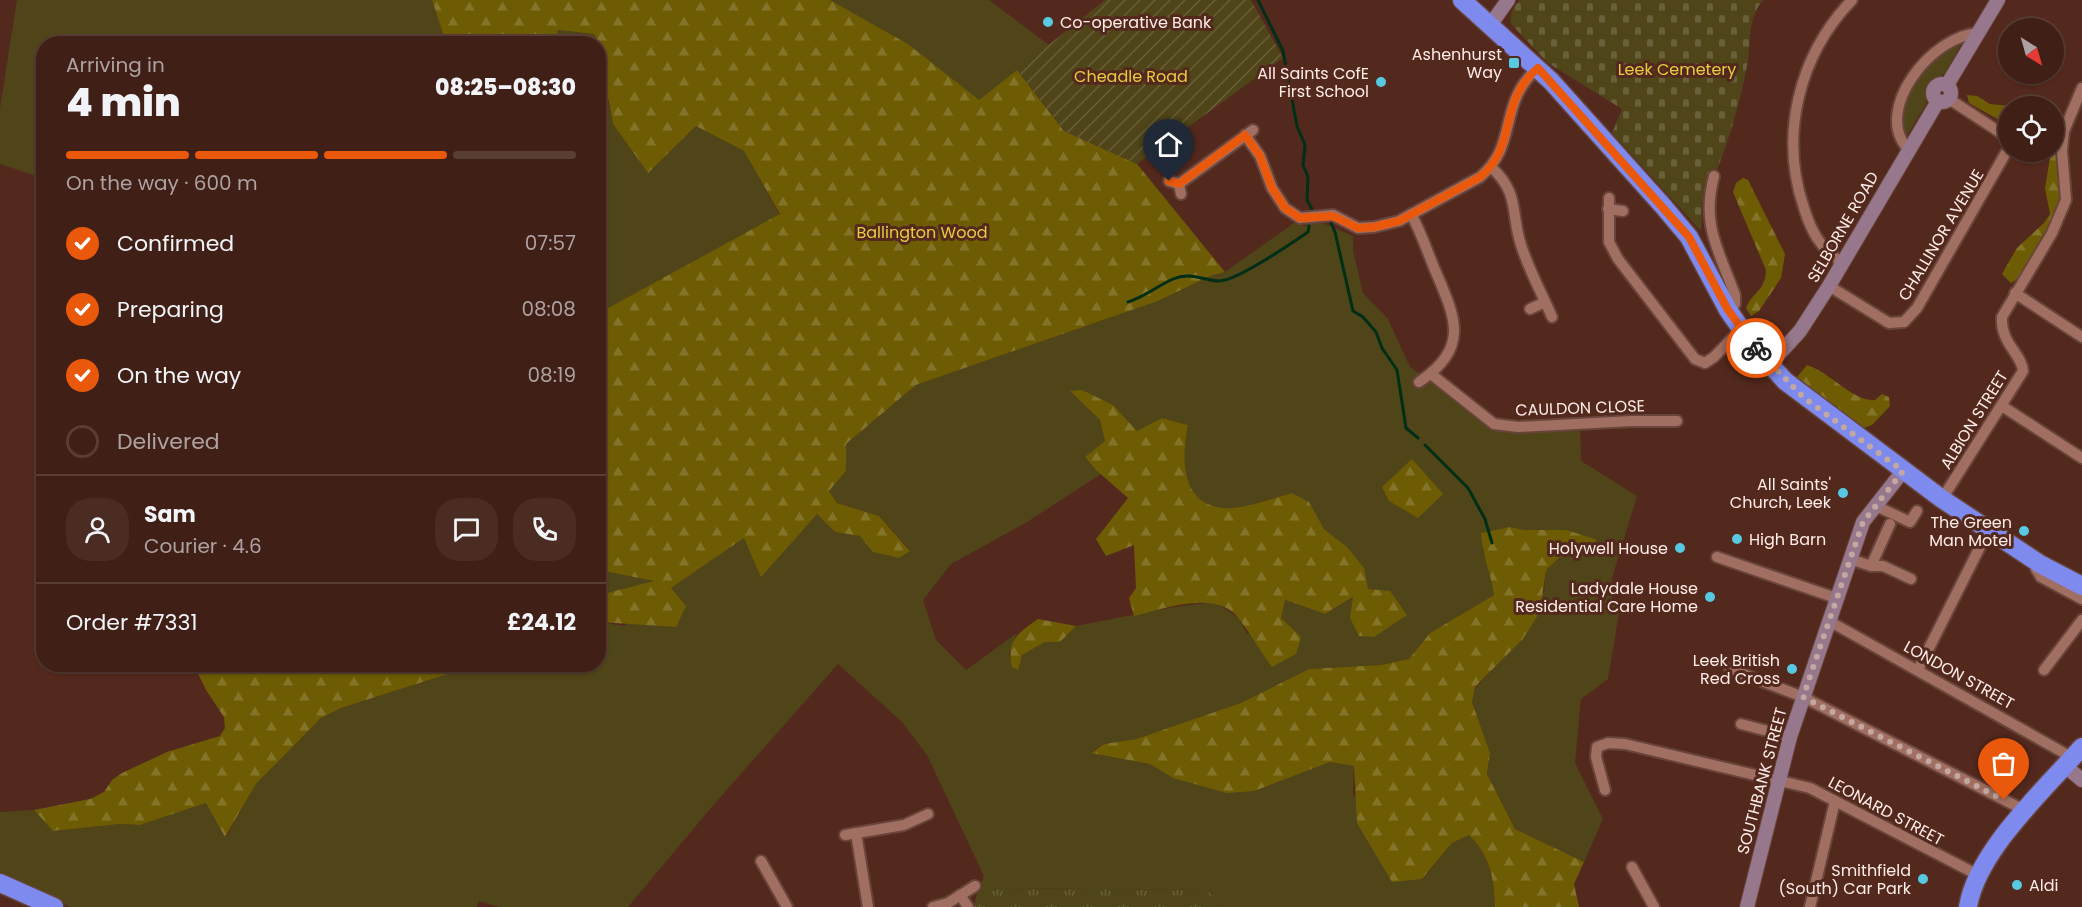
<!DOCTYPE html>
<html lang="en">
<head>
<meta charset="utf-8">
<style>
	body { margin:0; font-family:Poppins,sans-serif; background:#4a2c23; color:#f1f3f6; height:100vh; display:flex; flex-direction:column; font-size:22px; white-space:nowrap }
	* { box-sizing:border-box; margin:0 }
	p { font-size:20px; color:#ada2a1 }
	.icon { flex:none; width:33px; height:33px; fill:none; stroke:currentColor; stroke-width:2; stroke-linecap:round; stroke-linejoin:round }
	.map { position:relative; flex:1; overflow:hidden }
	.side { position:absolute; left:36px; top:36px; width:570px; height:636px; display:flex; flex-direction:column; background:#3f1f16; border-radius:24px; box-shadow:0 2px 4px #0004,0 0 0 2px #583d35 }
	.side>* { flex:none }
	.needle { width:39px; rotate:143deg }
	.fabs { position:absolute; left:1998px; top:18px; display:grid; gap:12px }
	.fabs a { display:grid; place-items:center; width:66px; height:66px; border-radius:50%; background:#3f1f16; box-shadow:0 2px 4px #0004,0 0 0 2px #583d35; font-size:30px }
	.pin { position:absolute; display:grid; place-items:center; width:51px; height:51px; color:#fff; margin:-62px -26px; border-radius:50% 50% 50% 0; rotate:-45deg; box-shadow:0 0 6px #0007 }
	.pin .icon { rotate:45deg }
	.courier { position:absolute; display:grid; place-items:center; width:60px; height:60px; margin:-30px; border:4px solid #ea580c; border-radius:50%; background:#fff; color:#222; box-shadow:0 2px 8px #0007 }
	.headline em { font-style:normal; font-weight:800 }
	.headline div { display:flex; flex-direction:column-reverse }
	.headline { display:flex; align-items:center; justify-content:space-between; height:102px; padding:0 30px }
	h1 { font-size:39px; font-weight:800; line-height:45px }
	.bar { display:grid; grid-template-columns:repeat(4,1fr); gap:9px 6px; align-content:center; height:72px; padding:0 30px }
	.bar i { height:8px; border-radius:4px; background:#583d35 }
	.bar .on { background:#ea580c }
	.bar p { grid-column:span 4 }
	.line { display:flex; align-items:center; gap:15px; padding:0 30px; border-top:2px solid #583d35 }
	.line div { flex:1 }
	.round { display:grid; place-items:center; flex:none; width:63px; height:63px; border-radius:24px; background:#4a2c23 }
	ol { padding:0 30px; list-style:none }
	li { display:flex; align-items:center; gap:18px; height:66px }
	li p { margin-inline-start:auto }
	li .icon { padding:6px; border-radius:50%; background:#ea580c; color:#fff; stroke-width:4 }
	li:last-child { color:#ada2a1 }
	li i { width:33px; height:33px; border:3px solid #583d35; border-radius:50% }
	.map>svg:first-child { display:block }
	.grass { fill:#4f4519; fill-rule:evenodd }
	.forest { fill:url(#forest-firs) }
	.cemetery { fill:url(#cemetery-stones) }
	.park { fill:url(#park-tufts) }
	.garden { fill:url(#garden-furrows) }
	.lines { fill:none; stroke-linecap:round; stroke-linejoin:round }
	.stream { stroke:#002e17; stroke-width:3 }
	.street-casing { stroke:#68443b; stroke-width:14 }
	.secondary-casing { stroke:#68443b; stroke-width:16 }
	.highway-casing { stroke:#68443b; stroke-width:21 }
	.street { stroke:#a16f61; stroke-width:10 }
	.secondary { stroke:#96778b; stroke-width:14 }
	.highway { stroke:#7e8aed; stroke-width:18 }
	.done { stroke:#c2a8a1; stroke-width:6; stroke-dasharray:0 10.8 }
	.route { stroke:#ea580c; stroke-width:8 }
	.poi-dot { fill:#58c9e3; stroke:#54291d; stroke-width:2 }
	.labels { text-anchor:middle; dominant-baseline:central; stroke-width:6; stroke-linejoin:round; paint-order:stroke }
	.poi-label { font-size:16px; fill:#feece8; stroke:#54291d; text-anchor:end }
	.park-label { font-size:16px; fill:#e9ca40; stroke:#54291d }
	.street-label { font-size:16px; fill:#feece8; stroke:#54291d }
</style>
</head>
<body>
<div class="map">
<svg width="2082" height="907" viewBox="0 0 2082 907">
	<defs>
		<pattern id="forest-firs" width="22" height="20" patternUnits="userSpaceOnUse" patternTransform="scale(1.5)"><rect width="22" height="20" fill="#6d5c04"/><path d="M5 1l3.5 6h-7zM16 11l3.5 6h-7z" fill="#837429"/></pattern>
		<pattern id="cemetery-stones" width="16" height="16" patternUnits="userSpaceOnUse" patternTransform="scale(1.5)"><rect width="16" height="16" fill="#4f4519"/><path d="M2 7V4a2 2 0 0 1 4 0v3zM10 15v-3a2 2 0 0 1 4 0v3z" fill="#69603a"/></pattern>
		<pattern id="park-tufts" width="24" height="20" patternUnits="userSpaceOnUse" patternTransform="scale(1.5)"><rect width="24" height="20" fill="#4f4519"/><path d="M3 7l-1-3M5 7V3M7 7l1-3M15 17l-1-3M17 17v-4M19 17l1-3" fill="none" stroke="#69603a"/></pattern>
		<pattern id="garden-furrows" width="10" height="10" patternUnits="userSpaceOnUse" patternTransform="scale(1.5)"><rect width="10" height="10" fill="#4f4519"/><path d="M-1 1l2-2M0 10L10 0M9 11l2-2" fill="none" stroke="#69603a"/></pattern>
	</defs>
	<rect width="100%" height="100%" fill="#54291d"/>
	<g class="grass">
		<polygon points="17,0 432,0 446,43 44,44 43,178 0,164 0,108"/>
		<polygon points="830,0 989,0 1049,45 979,101 908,44"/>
		<polygon points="558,30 594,34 596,43 556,44"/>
		<path d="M1964 39 1945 73 1929 84 1926 104 1908 134 1904 135C1902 109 1908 80 1928 61 1937 52 1952 46 1964 39Z"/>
		<polygon points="598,54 613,124 648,173 696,126 744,151 780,215 599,313"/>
		<path d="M1318 221 1353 236V251L1363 293 1388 319 1410 367 1494 430 1523 432 1580 428 1581 461 1637 496 1612 578V600L1619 613 1608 679 1581 699 1575 763 1603 819 1584 862 1515 829 1487 774 1490 753 1472 702 1475 688 1522 640 1544 592 1546 570 1560 557 1582 554 1566 530H1525L1510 527 1482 549 1490 566 1494 595 1430 633 1409 659 1381 665 1309 669 1242 703 1136 739 1104 744 1091 752 1150 764 1173 778 1254 791 1330 762 1354 766 1353 794 1423 879 1452 843 1469 835C1490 857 1493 876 1495 907H1218L1212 892 1207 890 988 888 977 893 984 876 927 755 902 722 838 664 715 803 628 907H499L479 901 477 907H70L0 875V812L34 810 54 831 120 824 140 825 206 803 226 837 256 784 321 718 341 708 476 665 598 664 599 622 624 626 671 588 744 538 817 514 835 532 861 536 874 552 899 558 910 550 879 516 837 503 829 491 846 471V444L916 385 1158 301 1210 276 1225 272 1294 223 1304 226ZM1070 391 1113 405 1137 432 1162 418 1188 425C1182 457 1179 503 1223 508 1242 510 1274 498 1292 493L1308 502 1324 529 1347 547 1368 589 1325 614 1284 600 1281 618 1247 634 1239 618 1215 602 1174 607 1076 626 1060 642H1045L1022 655 1017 670 1009 654 1017 633 966 670 936 640 923 600 951 564 1027 522 1101 474 1086 457 1105 441 1100 420Z"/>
		<polygon points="599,570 655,581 599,595"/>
	</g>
	<g class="forest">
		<polygon points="432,0 830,0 908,44 979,100 1017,70 1064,131 1137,164 1225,272 1210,276 1158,301 916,385 846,444 846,471 829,491 837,503 879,516 910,551 899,558 873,552 860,536 835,532 817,514 761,577 744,538 671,588 686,606 676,627 599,622 599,595 654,581 599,570 599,313 780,214 744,151 696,126 648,173 613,124 598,44 594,34 558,30 556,43 446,43"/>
		<polygon points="1967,95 1977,96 1990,104 2009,106 2008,125 1969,103"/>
		<path d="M2054 146 2059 152C2061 165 2067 185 2064 198 2061 214 2025 278 2011 283L2002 274 2017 248 2044 223 2050 214 2045 188 2050 158 2043 152H2054Z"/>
		<path d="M1743 178 1748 180 1785 254 1781 278 1759 311 1751 316 1746 308C1753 291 1765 292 1766 270L1733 192 1736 183Z"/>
		<path d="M1807 365C1830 372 1853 402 1875 400L1882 394 1889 397 1890 406 1872 425 1861 429 1799 383 1797 377Z"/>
		<path d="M1082 390 1113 405 1137 431 1162 418 1188 425C1182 457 1179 503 1223 508 1242 510 1274 498 1292 493L1309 502 1324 529 1347 547 1364 568 1368 589 1390 591 1407 615 1374 637 1359 636 1350 618 1353 597 1325 614 1285 600 1281 618 1301 637 1296 654 1272 667C1261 652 1251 635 1240 620 1218 588 1164 609 1134 616L1129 598 1136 588 1134 545 1106 556 1096 539 1128 498 1096 470 1085 457 1105 441 1100 420 1070 391Z"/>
		<polygon points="1412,459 1443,494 1418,518 1389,501 1382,487"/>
		<path d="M1510 527 1525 530H1566L1595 539 1600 548 1560 557 1546 570 1540 612 1522 640 1475 687 1472 702 1490 753 1487 774 1515 829 1584 862 1574 884 1579 907H1495C1494 878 1490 856 1469 835L1452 843 1422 879 1392 882 1357 823 1354 766 1330 762 1254 791 1227 793 1173 778 1150 764 1091 753 1104 744 1136 739 1241 703 1309 669 1381 665 1409 659 1430 633 1494 595C1491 573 1482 554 1481 533Z"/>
		<path d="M1038 619 1076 626 1060 642H1045L1022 655 1018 670 1012 667C1006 641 1018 633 1038 619Z"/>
		<polygon points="194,665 476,665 341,708 321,718 256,784 225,837 206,803 140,825 120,824 53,831 34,810 90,799 104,792 112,780 122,773 167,752 220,736 225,728 224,717 206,690"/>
	</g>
	<path class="cemetery" d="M1520 0H1763C1746 20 1752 43 1747 66 1740 102 1730 136 1717 170L1710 169 1703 195 1701 231 1612 133 1622 109 1548 63 1511 24C1509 13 1513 8 1520 0Z"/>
	<polygon class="park" points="988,888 1207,890 1215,896 1218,907 974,907 977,893"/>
	<polygon class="garden" points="1105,0 1251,0 1283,58 1137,164 1064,131 1017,70"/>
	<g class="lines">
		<g class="stream">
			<polyline points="1258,0 1283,51 1297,126 1305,145 1303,165 1308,177 1307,200 1312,209"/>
			<polyline points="1331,223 1335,232 1353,311 1363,317 1376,332 1382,348 1397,370 1406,428 1418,438"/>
			<path d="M1128 302C1145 297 1157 286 1173 279 1191 271 1204 281 1219 281 1236 281 1292 243 1308 232L1309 226"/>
			<polyline points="1425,445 1468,488 1485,519 1492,543"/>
		</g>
		<defs>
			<g id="street">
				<polyline points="1949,99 2001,133 2008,141"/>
				<path d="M1245 135 1260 156 1272 188 1285 208 1300 218 1333 215 1358 228 1374 227 1399 221 1480 177C1519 145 1497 103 1538 68"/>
				<path d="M1908 149C1872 110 1932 35 1979 33"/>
				<path d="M1491 167C1521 194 1510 215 1522 248 1530 272 1542 294 1552 317"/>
				<path d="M1714 176C1701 225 1719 251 1735 295V304L1730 312"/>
				<polyline points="1169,181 1179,184 1181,194"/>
				<polyline points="1179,184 1253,130"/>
				<polyline points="1609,198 1609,242 1618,259 1695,359 1705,363 1714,357 1741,329"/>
				<polyline points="1608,209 1623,211"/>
				<path d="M1411 214C1421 232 1427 251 1435 270 1456 319 1470 347 1419 382"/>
				<path d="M1842 262C1821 250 1811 231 1804 208 1779 135 1799 55 1852 0"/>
				<polyline points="1829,286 1889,323 1904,322 1917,308 2008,149"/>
				<polyline points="2015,293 2082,337"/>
				<polyline points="1530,309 1545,302"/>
				<polyline points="1431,374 1494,424 1518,427 1632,421 1677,421"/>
				<polyline points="2002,406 2082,458"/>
				<path d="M1942 499 2023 371C2022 354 2000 343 2002 317L2052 233 2066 200 2062 150 2064 131 2082 88"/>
				<polyline points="1876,506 1910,522 1917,511"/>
				<polyline points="1717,557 1836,598"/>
				<polyline points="1850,559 1871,566 1883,566 1911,579"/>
				<polyline points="2040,564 2036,569 2041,577 2082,599"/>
				<polyline points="1871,566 1890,524"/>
				<polyline points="1829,621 2073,758"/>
				<polyline points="1730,669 1803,697 2024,810"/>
				<polyline points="1918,670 1989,529"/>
				<polyline points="2044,670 2082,620"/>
				<polyline points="1741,724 1790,737"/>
				<polyline points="1605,790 1596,757 1597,747 1608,743 1625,744 1810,788 1978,875"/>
				<polyline points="856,833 868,907"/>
				<polyline points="845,835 904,825 928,814"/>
				<polyline points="761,861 787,907"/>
				<polyline points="1632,867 1654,907"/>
				<polyline points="960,895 968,907"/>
				<polyline points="933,907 948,903 975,886"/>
				<polyline points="1810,907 1835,801"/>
			</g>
			<g id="secondary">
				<polyline points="1491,24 1508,0"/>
				<circle cx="1942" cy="93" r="9"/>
				<polyline points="1947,85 1998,0"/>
				<polyline points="1770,364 1800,331 1829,286 1938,101"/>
				<polyline points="2064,765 2082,780"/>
				<polyline points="1747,907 1790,737 1863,522 1903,471"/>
			</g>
			<g id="highway">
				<polyline points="1462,0 1551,81 1663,206 1689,237 1728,310 1751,343 1785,381 1942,499 2040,564 2082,586"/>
				<polyline points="0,883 54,907"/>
				<path d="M1968 907C1977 851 2045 789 2082 747"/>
			</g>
		</defs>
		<use href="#street" class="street-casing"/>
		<use href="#secondary" class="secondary-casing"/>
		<use href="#highway" class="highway-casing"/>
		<use href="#street" class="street"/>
		<use href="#secondary" class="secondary"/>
		<use href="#highway" class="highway"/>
	</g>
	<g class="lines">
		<polyline class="done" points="1756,348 1803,397 1903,471 1863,522 1803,697 2004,800"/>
		<path class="route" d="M1169 181 1179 184 1245 135 1260 156 1272 188 1285 208 1300 218 1333 216 1358 228 1374 227 1399 221 1480 177C1519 144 1497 103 1538 68L1689 237 1728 310 1756 348"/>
	</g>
	<g class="poi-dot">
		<circle cx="1048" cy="22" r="6"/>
		<rect x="1508" y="57" width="12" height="12" rx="3"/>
		<circle cx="1381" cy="82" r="6"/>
		<circle cx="1843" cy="493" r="6"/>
		<circle cx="2024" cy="531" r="6"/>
		<circle cx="1737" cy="539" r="6"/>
		<circle cx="1680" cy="548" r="6"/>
		<circle cx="1710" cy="597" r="6"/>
		<circle cx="1792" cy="669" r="6"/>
		<circle cx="1923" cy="879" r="6"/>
		<circle cx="2017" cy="885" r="6"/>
	</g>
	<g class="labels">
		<g class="poi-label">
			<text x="1060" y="22" text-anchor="start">Co-operative Bank</text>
			<text x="1502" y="54">Ashenhurst<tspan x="1502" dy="18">Way</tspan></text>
			<text x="1369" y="73">All Saints CofE<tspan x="1369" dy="18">First School</tspan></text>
			<text x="1831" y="484">All Saints'<tspan x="1831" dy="18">Church, Leek</tspan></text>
			<text x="2012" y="522">The Green<tspan x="2012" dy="18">Man Motel</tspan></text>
			<text x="1749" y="539" text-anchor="start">High Barn</text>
			<text x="1668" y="548">Holywell House</text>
			<text x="1698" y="588">Ladydale House<tspan x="1698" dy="18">Residential Care Home</tspan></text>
			<text x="1780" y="660">Leek British<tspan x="1780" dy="18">Red Cross</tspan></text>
			<text x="1911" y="870">Smithfield<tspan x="1911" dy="18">(South) Car Park</tspan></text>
			<text x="2029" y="885" text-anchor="start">Aldi</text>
		</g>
		<g class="park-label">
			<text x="1677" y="69">Leek Cemetery</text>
			<text x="1131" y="76">Cheadle Road</text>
			<text x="922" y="232">Ballington Wood</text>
		</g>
		<g class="street-label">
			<text transform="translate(1843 227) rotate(-60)">SELBORNE ROAD</text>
			<text transform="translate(1941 235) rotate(-59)">CHALLINOR AVENUE</text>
			<text transform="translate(1580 408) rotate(-2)">CAULDON CLOSE</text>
			<text transform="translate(1974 420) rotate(-58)">ALBION STREET</text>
			<text transform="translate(1959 675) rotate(29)">LONDON STREET</text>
			<text transform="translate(1762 781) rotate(-75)">SOUTHBANK STREET</text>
			<text transform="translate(1886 811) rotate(28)">LEONARD STREET</text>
		</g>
	</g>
</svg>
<div class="fabs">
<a><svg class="needle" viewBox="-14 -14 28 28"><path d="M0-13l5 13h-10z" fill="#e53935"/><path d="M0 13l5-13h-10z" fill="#ada2a1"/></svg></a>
<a><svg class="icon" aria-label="locate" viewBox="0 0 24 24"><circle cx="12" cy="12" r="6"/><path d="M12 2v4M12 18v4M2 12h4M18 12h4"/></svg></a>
</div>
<div class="pin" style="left:2004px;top:800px;background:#ea580c"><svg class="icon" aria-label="bag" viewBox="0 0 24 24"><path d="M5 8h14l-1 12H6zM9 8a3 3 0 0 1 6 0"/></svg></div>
<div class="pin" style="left:1169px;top:181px;background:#1f2937"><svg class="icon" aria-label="home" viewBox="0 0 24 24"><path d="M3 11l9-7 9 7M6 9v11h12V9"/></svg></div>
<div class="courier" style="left:1756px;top:348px"><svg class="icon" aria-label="bike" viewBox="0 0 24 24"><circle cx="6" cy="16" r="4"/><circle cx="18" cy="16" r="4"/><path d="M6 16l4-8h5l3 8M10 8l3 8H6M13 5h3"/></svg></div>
<section class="side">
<div class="headline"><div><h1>4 min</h1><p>Arriving in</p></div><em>08:25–08:30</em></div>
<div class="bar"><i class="on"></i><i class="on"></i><i class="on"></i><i></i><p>On the way · 600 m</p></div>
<ol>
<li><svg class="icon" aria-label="check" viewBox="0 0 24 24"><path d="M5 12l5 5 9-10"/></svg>Confirmed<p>07:57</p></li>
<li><svg class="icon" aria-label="check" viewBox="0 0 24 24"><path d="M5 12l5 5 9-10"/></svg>Preparing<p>08:08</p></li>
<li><svg class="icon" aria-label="check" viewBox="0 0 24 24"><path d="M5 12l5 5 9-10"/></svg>On the way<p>08:19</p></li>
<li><i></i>Delivered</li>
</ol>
<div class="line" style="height:108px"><a class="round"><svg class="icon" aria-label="person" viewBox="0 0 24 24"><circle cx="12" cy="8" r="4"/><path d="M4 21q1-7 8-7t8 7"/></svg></a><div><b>Sam</b><p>Courier · 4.6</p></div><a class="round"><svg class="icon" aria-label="chat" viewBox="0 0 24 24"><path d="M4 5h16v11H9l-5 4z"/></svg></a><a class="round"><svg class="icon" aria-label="phone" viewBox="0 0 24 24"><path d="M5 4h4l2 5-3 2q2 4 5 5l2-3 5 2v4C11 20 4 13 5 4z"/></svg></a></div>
<div class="line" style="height:78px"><div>Order #7331</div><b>£24.12</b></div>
</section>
</div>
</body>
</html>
